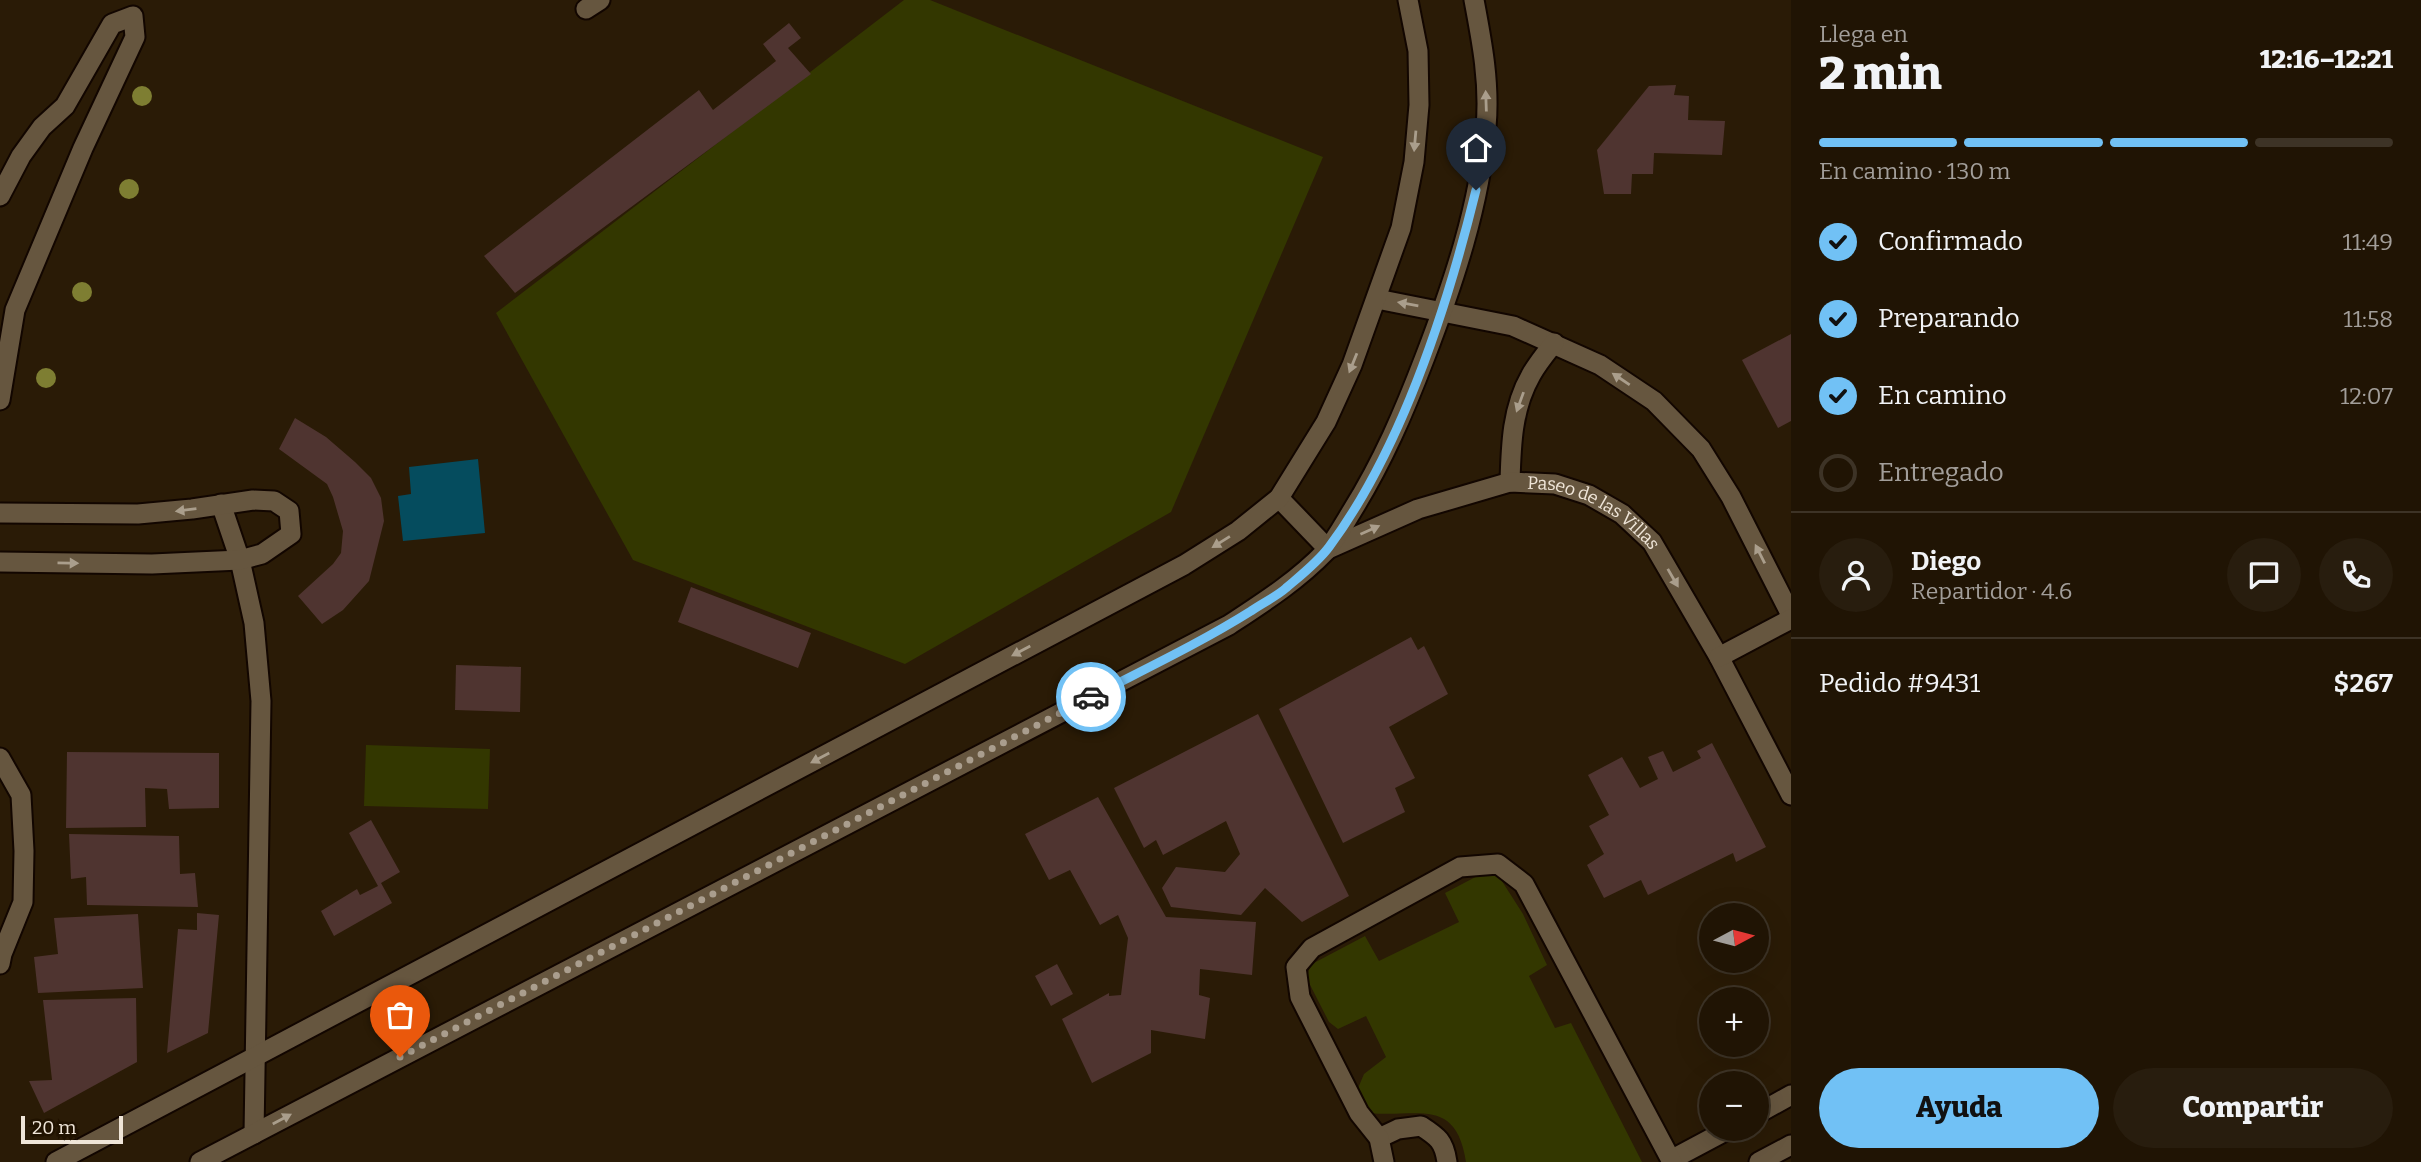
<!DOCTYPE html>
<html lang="es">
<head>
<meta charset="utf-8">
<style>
	body { margin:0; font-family:Bitter,serif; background:#281d0e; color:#f1f3f6; height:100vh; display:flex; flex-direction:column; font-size:26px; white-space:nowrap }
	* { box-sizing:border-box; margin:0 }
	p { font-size:23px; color:#a29e9a }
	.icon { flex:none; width:38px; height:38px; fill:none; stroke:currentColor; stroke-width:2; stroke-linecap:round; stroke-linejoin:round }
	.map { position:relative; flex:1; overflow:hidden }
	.side { display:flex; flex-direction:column; background:#201404; width:630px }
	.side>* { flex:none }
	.needle { width:46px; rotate:83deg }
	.tools { position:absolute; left:1699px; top:903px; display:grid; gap:14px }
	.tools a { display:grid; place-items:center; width:70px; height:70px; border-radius:50%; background:#201404; box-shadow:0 7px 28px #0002,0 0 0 2px #3d3326; font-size:35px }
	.scale { position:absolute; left:21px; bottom:18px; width:102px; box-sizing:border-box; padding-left:7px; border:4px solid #efe5d8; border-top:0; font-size:19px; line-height:24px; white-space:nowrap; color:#efe5d8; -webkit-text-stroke:5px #201200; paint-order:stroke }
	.pin { position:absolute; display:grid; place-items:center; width:60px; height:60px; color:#fff; margin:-72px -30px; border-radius:50% 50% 50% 0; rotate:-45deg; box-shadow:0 0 7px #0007 }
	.pin .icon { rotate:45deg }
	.courier { position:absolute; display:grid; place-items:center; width:70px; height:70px; margin:-35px; border:5px solid #71c1f5; border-radius:50%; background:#fff; color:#222; box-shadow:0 2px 9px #0007 }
	.summary em { font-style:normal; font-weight:800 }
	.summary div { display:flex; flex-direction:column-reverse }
	.summary { display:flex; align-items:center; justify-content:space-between; height:119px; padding:0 28px }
	h1 { font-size:46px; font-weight:800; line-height:52px }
	.bar { display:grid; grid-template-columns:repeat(4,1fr); gap:10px 7px; align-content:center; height:84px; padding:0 28px }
	.bar i { height:9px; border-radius:5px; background:#3d3326 }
	.bar .on { background:#71c1f5 }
	.bar p { grid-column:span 4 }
	.line { display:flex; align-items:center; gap:18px; padding:0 28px; border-top:2px solid #3d3326 }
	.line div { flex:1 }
	.round { display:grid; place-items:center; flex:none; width:74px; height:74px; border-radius:37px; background:#281d0e }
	ol { padding:0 28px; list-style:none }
	li { display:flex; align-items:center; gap:21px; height:77px }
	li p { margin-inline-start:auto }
	li .icon { padding:7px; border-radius:50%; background:#71c1f5; color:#111; stroke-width:4 }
	li:last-child { color:#a29e9a }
	li i { width:38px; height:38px; border:4px solid #3d3326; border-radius:50% }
	.cta { display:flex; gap:14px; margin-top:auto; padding:14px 28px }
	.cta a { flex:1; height:80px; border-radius:42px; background:#71c1f5; color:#111; font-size:28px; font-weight:800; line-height:80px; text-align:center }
	.cta a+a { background:#281d0e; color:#f1f3f6 }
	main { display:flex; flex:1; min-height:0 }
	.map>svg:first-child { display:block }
	.green { fill:#333700 }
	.water { fill:#054c5e }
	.building { fill:#4f3430 }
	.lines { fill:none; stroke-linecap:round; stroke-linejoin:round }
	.service-casing { stroke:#120600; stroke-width:23 }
	.minor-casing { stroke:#120600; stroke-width:23 }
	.service { stroke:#66563f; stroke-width:19 }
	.minor { stroke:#66563f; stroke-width:19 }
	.tree { fill:#7e7e32 }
	.oneway { fill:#aa9e8c }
	.done { stroke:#aa9e8e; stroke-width:7; stroke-dasharray:0 12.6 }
	.route { stroke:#71c1f5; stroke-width:9 }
	.labels { text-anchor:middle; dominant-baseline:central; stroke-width:6; stroke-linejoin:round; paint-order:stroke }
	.street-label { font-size:18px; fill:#efe5d8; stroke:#201200 }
</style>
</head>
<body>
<main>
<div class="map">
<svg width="1791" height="1162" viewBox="0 0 1791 1162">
	<rect width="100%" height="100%" fill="#2a1b06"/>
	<g class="green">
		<polygon points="904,0 930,0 1323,157 1171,512 905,664 633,560 496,313"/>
		<polygon points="366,745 490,749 488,809 364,806"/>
		<path d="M1485 872 1498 875 1523 914 1547 965 1529 976 1555 1028 1571 1023 1642 1162H1466C1456 1096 1417 1118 1369 1113L1356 1093 1364 1074 1386 1057 1366 1016 1338 1029 1329 1022 1307 979 1310 965 1365 936 1379 961 1459 922 1445 893Z"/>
	</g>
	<polygon class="water" points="478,459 485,533 403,541 398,496 411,494 409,467"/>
	<g class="building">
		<polygon points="789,23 801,38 788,48 811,74 515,293 484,256 699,90 713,110 776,61 763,44"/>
		<polygon points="1676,85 1674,95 1689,96 1688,120 1725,121 1722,155 1654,153 1653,174 1632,174 1631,194 1604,194 1597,150 1649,86"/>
		<polygon points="1791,334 1791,421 1778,428 1742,360"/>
		<polygon points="295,418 326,437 355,462 371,478 381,498 384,521 369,581 343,610 322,624 298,596 333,564 341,553 343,531 333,497 327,484 279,449"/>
		<polygon points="691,587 811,633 798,668 678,622"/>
		<polygon points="1411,637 1418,650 1424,646 1448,694 1389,727 1415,778 1395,788 1405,812 1343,843 1279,709"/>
		<polygon points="456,665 521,667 520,712 455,710"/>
		<polygon points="1258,714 1349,896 1302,922 1265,888 1241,915 1171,907 1162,888 1176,867 1225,872 1240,854 1226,821 1163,855 1156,840 1144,848 1114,788"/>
		<polygon points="1712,743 1766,847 1736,862 1733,853 1648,895 1641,880 1604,898 1587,865 1604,854 1589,826 1609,815 1588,775 1622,757 1640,788 1658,779 1648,757 1663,751 1673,772 1701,758 1697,751"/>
		<polygon points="67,752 219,753 219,808 169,809 167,789 145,788 146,827 66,828"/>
		<polygon points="1098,797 1166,917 1256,922 1252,975 1200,969 1199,995 1210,998 1205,1039 1151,1030 1151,1053 1092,1083 1062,1019 1109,993 1109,996 1121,995 1128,938 1118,915 1100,925 1070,870 1049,880 1025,834"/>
		<polygon points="371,820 400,872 381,883 392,903 334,936 321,911 357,889 360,895 378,886 349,833"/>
		<polygon points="69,834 179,836 180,874 195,873 198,907 87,905 86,877 71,879"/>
		<polygon points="197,913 219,915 208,1033 167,1053 178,929 197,930"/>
		<polygon points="138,914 143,988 38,993 34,957 58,954 54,918"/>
		<polygon points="1057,964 1073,994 1051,1006 1035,976"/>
		<polygon points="136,998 137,1062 44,1113 29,1081 52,1080 43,1000"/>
	</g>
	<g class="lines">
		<defs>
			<polyline id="service" points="586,9 600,0"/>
			<g id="minor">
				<polyline points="0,196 21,156 42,127 65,106 112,24 133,16 135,37 83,148 15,310 0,400"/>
				<polyline points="1377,299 1513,326 1600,365 1654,401 1701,449 1731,497 1791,615"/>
				<path d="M1510 482C1511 445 1512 408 1531 375 1537 364 1546 353 1554 343"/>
				<path id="s1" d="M1279 498 1328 549 1418 509 1510 482 1555 484 1589 495 1622 514 1652 542 1719 657 1791 795"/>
				<polyline points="221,504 240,560 254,623 261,701 254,1134"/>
				<polyline points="0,513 138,514 192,509 253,500 274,501 289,511 291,534 262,554 240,560 152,564 0,562"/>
				<polyline points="1719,657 1791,619"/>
				<polyline points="0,758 21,795 24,851 23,902 2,954 0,964"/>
				<polyline points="1757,1114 1791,1095"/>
				<path d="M1379 1138 1398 1129 1421 1126C1438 1137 1444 1141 1447 1162"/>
				<polyline points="1671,1160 1729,1129"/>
				<polyline points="56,1162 1184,565 1238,531 1279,498 1326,422 1352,365 1401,228 1414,162 1419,105 1418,51 1408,0"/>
				<path d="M200 1162 1229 625C1264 602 1297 581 1326 551 1336 539 1344 524 1352 511 1383 461 1404 412 1425 357 1453 284 1480 205 1486 127 1490 84 1482 42 1474 0"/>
				<polyline points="1384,1162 1379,1138 1359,1113 1300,997 1296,967 1312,948 1460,867 1498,864 1524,884 1672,1162"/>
				<polyline points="1759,1162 1791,1145"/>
			</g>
		</defs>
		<use href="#service" class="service-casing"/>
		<use href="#minor" class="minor-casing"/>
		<use href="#service" class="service"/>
		<use href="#minor" class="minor"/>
	</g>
	<g class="tree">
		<circle cx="142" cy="96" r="10"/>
		<circle cx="129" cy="189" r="10"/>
		<circle cx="82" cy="292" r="10"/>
		<circle cx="46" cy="378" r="10"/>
	</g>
	<defs><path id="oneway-solid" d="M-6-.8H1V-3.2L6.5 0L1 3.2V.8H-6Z" transform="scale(1.75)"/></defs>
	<g class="oneway">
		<use href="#oneway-solid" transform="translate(1486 101) rotate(-92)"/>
		<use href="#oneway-solid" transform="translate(1415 141) rotate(95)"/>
		<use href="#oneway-solid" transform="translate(1408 304) rotate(-170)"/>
		<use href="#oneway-solid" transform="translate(1353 363) rotate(112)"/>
		<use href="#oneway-solid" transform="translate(1621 379) rotate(-146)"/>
		<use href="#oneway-solid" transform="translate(1520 402) rotate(110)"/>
		<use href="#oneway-solid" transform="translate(186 510) rotate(173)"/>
		<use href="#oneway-solid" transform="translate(1370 530) rotate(-24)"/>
		<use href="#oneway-solid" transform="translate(1221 542) rotate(148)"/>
		<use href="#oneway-solid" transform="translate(1760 554) rotate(-117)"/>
		<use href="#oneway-solid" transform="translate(68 563) rotate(1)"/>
		<use href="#oneway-solid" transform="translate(1673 578) rotate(60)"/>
		<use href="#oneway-solid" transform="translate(1021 651) rotate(152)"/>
		<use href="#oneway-solid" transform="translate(820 758) rotate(152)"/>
		<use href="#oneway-solid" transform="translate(282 1119) rotate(-28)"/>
	</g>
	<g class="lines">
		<polyline class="done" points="400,1057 1091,697"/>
		<path class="route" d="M1091 697C1145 669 1200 643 1251 611 1262 603 1276 597 1286 588 1300 576 1318 562 1329 547 1402 449 1447 308 1476 190"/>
	</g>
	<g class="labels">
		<g class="street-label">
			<text stroke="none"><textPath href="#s1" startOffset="357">Paseo de las Villas</textPath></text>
		</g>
	</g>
</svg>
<div class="tools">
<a><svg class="needle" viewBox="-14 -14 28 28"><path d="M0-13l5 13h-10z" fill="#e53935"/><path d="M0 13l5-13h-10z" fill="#a29e9a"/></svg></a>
<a>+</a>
<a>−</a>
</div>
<div class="scale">20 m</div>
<div class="pin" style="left:400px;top:1057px;background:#ea580c"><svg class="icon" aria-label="bag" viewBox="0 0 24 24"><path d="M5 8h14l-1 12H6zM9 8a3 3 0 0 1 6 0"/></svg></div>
<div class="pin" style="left:1476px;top:190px;background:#1f2937"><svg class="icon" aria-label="home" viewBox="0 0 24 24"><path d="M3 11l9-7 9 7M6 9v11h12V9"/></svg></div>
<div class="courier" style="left:1091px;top:697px"><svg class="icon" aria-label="car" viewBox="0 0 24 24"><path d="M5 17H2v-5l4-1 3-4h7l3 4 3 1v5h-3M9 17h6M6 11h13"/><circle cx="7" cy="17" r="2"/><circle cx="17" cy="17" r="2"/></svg></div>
</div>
<section class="side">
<div class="summary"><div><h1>2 min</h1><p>Llega en</p></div><em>12:16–12:21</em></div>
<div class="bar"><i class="on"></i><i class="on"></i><i class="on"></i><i></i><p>En camino · 130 m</p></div>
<ol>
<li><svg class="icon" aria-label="check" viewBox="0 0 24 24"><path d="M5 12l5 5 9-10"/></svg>Confirmado<p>11:49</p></li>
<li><svg class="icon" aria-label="check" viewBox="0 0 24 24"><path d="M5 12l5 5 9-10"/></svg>Preparando<p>11:58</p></li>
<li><svg class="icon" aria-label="check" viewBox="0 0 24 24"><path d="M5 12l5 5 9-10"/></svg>En camino<p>12:07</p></li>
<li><i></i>Entregado</li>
</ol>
<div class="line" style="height:126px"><a class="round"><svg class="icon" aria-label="person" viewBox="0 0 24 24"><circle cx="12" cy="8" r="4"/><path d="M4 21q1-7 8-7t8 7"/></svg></a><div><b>Diego</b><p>Repartidor · 4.6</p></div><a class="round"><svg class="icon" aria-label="chat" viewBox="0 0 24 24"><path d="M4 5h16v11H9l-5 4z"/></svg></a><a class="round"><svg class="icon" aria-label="phone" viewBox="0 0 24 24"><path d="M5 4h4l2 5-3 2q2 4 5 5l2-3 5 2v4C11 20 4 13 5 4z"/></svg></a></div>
<div class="line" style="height:91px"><div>Pedido #9431</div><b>$267</b></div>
<div class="cta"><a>Ayuda</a><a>Compartir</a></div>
</section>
</main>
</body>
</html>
